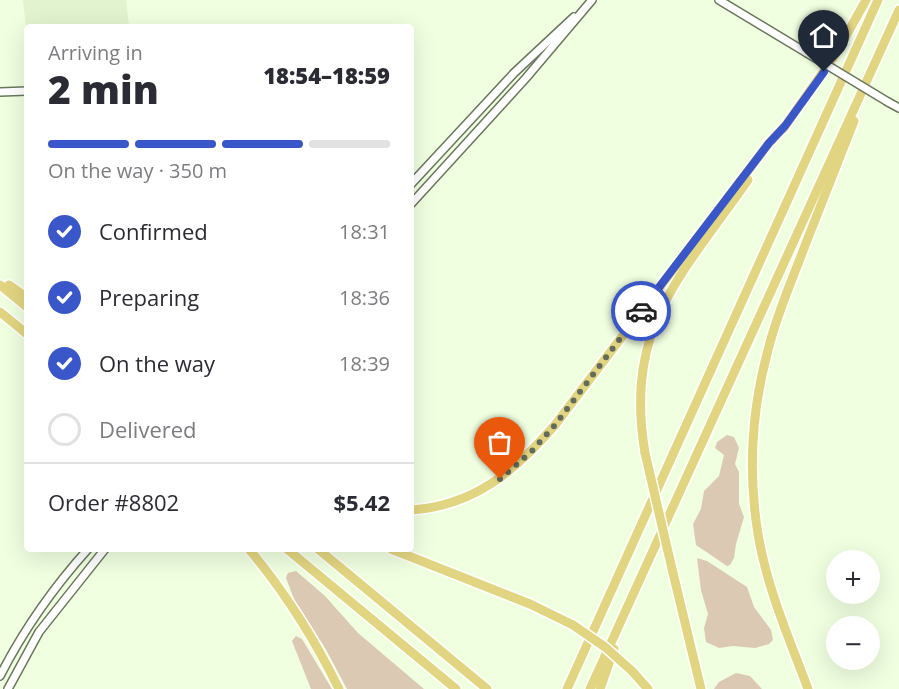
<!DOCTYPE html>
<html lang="en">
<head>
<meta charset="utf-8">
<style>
	body { margin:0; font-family:"Open Sans",sans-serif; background:#f2f2f3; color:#2b2b33; height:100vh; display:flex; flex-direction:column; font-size:22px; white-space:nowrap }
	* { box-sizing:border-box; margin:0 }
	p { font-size:20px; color:#7c7c81 }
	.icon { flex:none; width:33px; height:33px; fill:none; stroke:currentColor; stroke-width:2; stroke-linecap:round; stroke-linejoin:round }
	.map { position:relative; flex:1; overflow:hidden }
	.sheet { position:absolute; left:24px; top:24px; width:390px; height:528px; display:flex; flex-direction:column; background:#fff; border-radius:6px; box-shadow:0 6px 24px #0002 }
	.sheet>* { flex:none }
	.buttons { position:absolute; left:826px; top:550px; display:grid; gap:12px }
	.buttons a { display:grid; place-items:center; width:54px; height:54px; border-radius:50%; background:#fff; box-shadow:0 6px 24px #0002; font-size:30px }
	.pin { position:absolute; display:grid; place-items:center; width:51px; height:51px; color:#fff; margin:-62px -26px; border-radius:50% 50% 50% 0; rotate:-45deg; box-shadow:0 0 6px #0007 }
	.pin .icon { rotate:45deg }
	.courier { position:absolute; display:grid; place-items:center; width:60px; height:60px; margin:-30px; border:4px solid #3a57c9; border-radius:50%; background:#fff; color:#222; box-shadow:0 2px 8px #0007 }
	.overview em { font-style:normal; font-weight:800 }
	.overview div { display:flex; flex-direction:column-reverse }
	.overview { display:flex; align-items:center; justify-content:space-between; height:102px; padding:0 24px }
	h1 { font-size:39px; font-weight:800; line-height:45px }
	.bar { display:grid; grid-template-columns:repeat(4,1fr); gap:9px 6px; align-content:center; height:72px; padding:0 24px }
	.bar i { height:8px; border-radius:4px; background:#e1e1e2 }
	.bar .selected { background:#3a57c9 }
	.bar p { grid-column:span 4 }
	.line { display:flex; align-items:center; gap:15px; padding:0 24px; border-top:2px solid #e1e1e2 }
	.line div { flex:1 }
	ol { padding:0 24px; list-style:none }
	li { display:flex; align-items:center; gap:18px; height:66px }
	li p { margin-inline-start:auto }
	li .icon { padding:6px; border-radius:50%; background:#3a57c9; color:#fff; stroke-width:4 }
	li:last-child { color:#7c7c81 }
	li i { width:33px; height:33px; border:3px solid #e1e1e2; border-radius:50% }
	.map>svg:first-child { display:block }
	.built { fill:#e2f4cf }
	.green { fill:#dcc9b3 }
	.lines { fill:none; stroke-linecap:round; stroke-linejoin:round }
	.secondary-casing { stroke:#6a775d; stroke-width:10 }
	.highway-casing { stroke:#fff; stroke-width:12 }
	.secondary { stroke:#fff; stroke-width:7 }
	.highway { stroke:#e2d581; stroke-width:9 }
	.secondary-bridge-casing { stroke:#6a775d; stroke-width:10; stroke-linecap:butt }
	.highway-bridge-casing { stroke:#fff; stroke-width:12; stroke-linecap:butt }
	.secondary-bridge { stroke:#fff; stroke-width:7 }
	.highway-bridge { stroke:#e2d581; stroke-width:9 }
	.done { stroke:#636b5a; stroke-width:6; stroke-dasharray:0 10.8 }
	.route { stroke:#3a57c9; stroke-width:8 }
</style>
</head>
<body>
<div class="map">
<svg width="899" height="689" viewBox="0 0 899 689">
	<rect width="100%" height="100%" fill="#f0ffe0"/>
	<polygon class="built" points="23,0 126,0 129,27 27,27 27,35"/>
	<g class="green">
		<polygon points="727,435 734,437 739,448 735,464 739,472 739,504 744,517 736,544 734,558 730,565 727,566 696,545 693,524 701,509 704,491 719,476 724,455 715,448 717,442"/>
		<polygon points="697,558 707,561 747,587 754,607 771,630 773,640 769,644 755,648 733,646 719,648 706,642 704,628 708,614 701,590"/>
		<polygon points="296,571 325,596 358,633 424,689 347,689 325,648 294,599 286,578 288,573"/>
		<polygon points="296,636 302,639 332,689 311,689 292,641"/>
		<polygon points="736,673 750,676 762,689 714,689 719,682"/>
	</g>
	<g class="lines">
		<defs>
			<g id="secondary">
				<polyline points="719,0 807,53"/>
				<polyline points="0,92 27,91"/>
				<polyline points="888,102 899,108"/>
				<polyline points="411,184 514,73 574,17"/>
				<polyline points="411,204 526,78 592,0"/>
				<path d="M0 676C24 629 53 588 88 549"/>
				<polyline points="8,689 39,632 105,549"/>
			</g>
			<g id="highway">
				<polyline points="783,129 837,52 866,0"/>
				<polyline points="0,285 27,307"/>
				<polyline points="9,285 27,298"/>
				<polyline points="0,312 27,334"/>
				<path d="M645 453C624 327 681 276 748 180"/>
				<path d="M411 510C474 506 515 471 555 425L769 143 785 126"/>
				<path d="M249 549C284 591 315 640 339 689"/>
				<polyline points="287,549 456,689"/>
				<polyline points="318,549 487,689"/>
				<polyline points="391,549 530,604 573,625"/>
				<polyline points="673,573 701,689"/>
				<polyline points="632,671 648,689"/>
				<polyline points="567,689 878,0"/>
				<polyline points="590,689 899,10"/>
				<polyline points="600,689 614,649"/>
				<path d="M808 689C789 638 767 588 758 534 748 473 752 409 768 350 777 313 793 278 806 243 822 202 838 161 854 121"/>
			</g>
		</defs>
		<use href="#secondary" class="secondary-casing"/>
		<use href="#highway" class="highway-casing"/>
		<use href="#secondary" class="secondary"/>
		<use href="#highway" class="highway"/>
		<defs>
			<polyline id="secondary-bridge" points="807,53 888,102"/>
			<g id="highway-bridge">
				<polyline points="645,453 673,573"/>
				<polyline points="573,625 605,647 632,671"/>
			</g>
		</defs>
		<use href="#secondary-bridge" class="secondary-bridge-casing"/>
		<use href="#highway-bridge" class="highway-bridge-casing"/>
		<use href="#secondary-bridge" class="secondary-bridge"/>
		<use href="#highway-bridge" class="highway-bridge"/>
	</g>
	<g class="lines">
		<polyline class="done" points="500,479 531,452 555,425 641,311"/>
		<polyline class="route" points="641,311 769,143 785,126 824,72"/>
	</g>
</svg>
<div class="buttons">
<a>+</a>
<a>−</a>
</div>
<div class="pin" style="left:500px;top:479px;background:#ea580c"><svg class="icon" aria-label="bag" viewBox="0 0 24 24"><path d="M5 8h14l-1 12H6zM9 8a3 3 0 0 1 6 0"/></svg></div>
<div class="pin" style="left:824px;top:72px;background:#1f2937"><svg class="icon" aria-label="home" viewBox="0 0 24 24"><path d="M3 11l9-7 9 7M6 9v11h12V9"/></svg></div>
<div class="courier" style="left:641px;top:311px"><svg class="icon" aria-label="car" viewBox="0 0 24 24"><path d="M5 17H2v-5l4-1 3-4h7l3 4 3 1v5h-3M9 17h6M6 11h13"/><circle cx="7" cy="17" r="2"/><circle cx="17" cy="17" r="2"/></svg></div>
<section class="sheet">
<div class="overview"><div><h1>2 min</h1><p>Arriving in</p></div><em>18:54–18:59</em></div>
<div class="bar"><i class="selected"></i><i class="selected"></i><i class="selected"></i><i></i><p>On the way · 350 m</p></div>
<ol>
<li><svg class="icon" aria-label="check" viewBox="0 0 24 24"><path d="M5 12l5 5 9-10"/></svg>Confirmed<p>18:31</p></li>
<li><svg class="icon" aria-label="check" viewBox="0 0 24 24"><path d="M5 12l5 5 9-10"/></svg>Preparing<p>18:36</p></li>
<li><svg class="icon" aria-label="check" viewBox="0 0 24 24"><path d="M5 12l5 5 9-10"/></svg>On the way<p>18:39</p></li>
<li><i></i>Delivered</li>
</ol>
<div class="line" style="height:78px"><div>Order #8802</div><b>$5.42</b></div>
</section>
</div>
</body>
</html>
